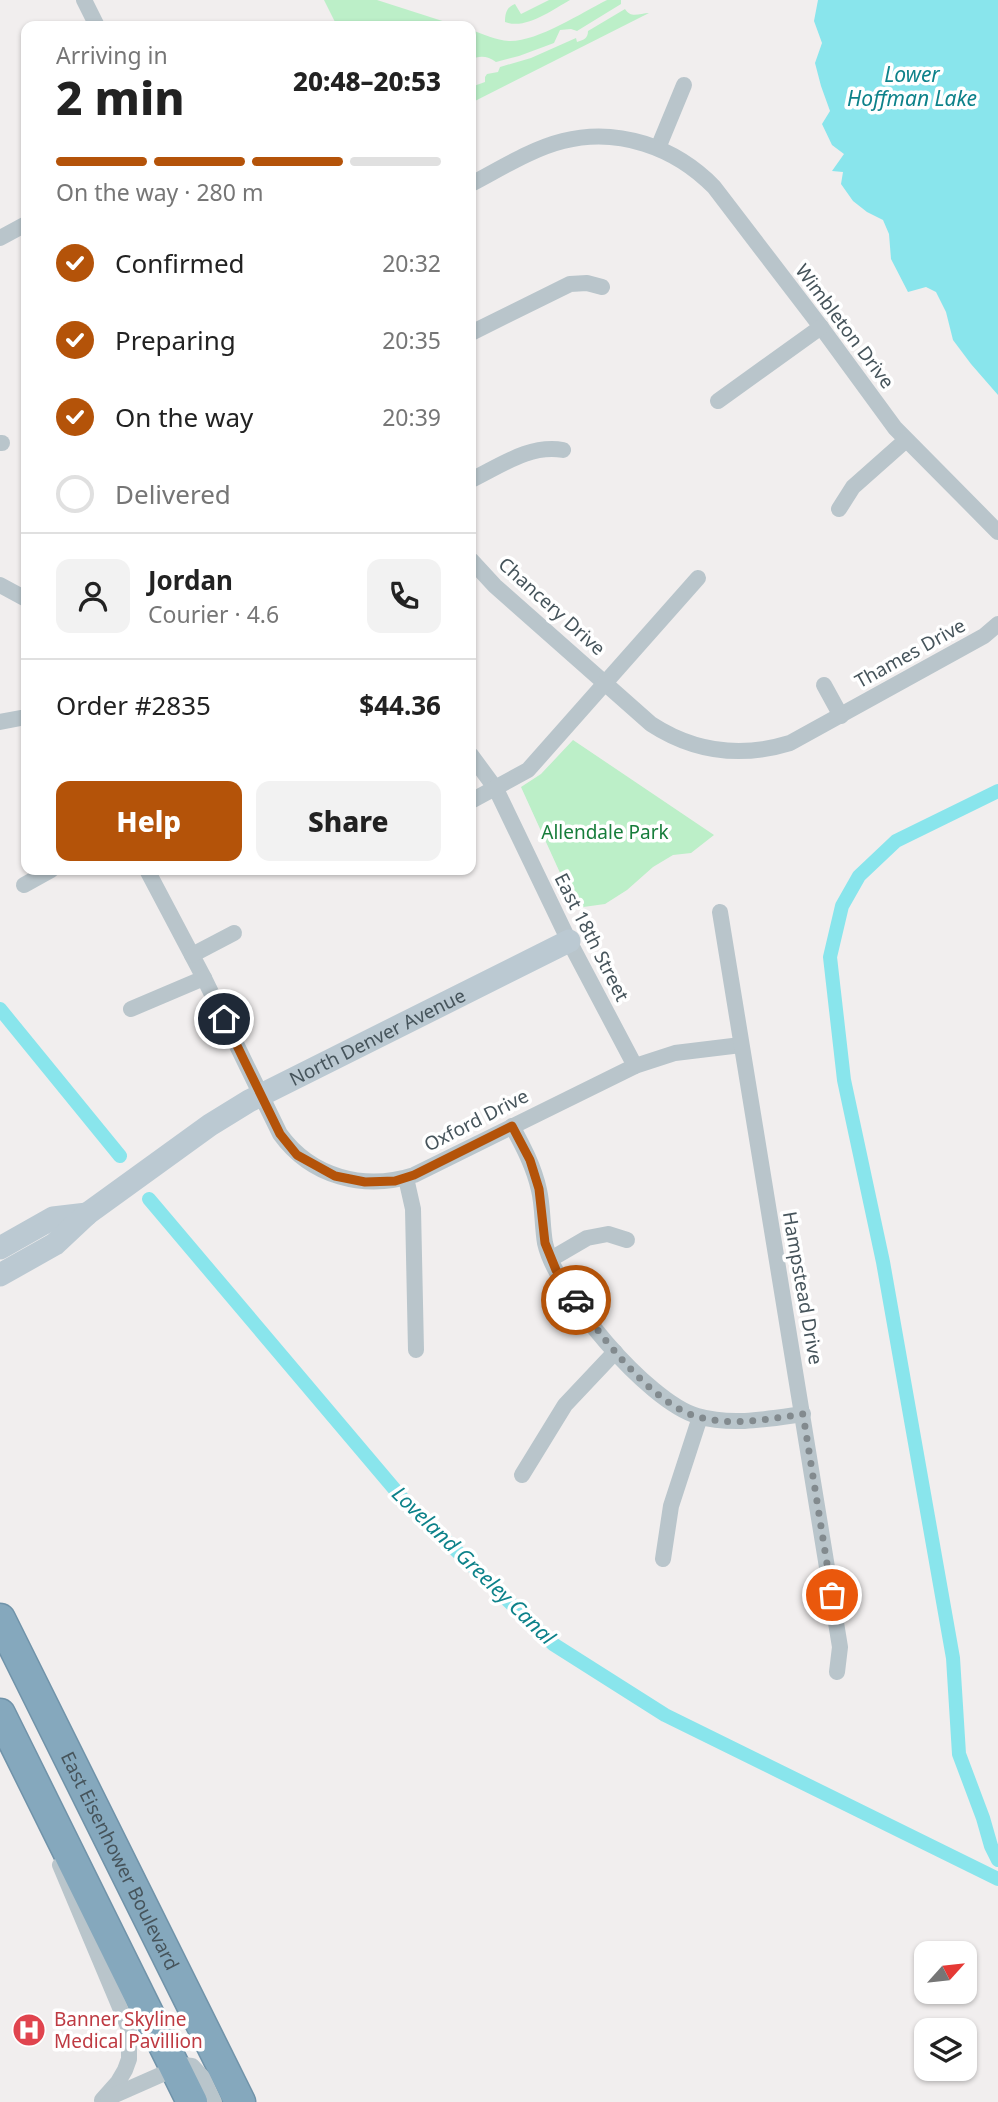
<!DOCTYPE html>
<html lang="en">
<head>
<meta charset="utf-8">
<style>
	body { margin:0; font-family:"Noto Sans",sans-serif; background:#f2f2f2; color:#222; height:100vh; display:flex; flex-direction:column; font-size:26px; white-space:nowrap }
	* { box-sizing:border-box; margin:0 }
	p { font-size:23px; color:#767676 }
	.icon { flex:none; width:38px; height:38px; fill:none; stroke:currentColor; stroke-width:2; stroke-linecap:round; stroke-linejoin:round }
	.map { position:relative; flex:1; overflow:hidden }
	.details { position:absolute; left:21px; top:21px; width:455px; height:854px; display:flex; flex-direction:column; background:#fff; border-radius:14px; box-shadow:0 2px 5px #0004 }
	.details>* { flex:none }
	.needle { width:46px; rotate:63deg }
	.buttons { position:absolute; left:914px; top:1941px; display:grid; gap:14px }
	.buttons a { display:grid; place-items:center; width:63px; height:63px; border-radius:14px; background:#fff; box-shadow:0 2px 5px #0004; font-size:35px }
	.pin { position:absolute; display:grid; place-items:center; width:60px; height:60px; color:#fff; margin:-30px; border:4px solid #fff; border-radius:50%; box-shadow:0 2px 7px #0007 }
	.courier { position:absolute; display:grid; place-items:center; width:70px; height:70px; margin:-35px; border:5px solid #b45309; border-radius:50%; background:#fff; color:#222; box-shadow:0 2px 9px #0007 }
	.summary em { font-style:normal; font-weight:800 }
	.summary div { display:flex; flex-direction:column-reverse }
	.summary { display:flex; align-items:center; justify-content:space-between; height:119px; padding:0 35px }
	h1 { font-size:46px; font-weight:800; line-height:52px }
	.bar { display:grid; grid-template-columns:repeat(4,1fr); gap:10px 7px; align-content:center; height:84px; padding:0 35px }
	.bar i { height:9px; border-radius:5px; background:#e0e0e0 }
	.bar .on { background:#b45309 }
	.bar p { grid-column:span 4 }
	.line { display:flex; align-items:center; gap:18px; padding:0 35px; border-top:2px solid #e0e0e0 }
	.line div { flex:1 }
	.round { display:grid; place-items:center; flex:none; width:74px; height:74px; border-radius:14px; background:#f2f2f2 }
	ol { padding:0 35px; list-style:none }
	li { display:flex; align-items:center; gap:21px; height:77px }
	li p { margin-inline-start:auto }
	li .icon { padding:7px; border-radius:50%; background:#b45309; color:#fff; stroke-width:4 }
	li:last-child { color:#767676 }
	li i { width:38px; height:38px; border:4px solid #e0e0e0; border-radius:50% }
	.button { display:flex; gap:14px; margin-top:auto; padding:14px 35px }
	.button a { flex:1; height:80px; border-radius:14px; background:#b45309; color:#fff; font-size:28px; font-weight:800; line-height:80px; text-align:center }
	.button a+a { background:#f2f2f2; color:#222 }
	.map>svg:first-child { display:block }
	.green { fill:#bcefc8 }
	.water { fill:#89e5ec }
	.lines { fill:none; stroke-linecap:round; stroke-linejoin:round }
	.canal { stroke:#89e5ec; stroke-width:14 }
	.highway-casing { stroke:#7093a9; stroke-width:33 }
	.street { stroke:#b9c5cb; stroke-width:16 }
	.secondary { stroke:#bbc9d2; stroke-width:23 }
	.highway { stroke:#85a8bd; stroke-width:30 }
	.done { stroke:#828a8e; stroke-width:7; stroke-dasharray:0 12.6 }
	.route { stroke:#b45309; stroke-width:9 }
	.labels { text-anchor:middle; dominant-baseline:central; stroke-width:7; stroke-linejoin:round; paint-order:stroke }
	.street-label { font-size:19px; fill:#46545b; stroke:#fff }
	.park-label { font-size:19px; fill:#177d3b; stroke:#fff }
	.health-label { font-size:19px; fill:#be3a42; stroke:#fff; text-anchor:start }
	.water-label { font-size:21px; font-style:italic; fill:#0d828a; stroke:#fff }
</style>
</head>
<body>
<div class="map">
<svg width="998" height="2102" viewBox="0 0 998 2102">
	<rect width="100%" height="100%" fill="#f1eeee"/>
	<g class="green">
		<polygon points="324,0 377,0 458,26 337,26"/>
		<path d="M549 0H570C552 10 526 30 505 22 505 13 507 7 515 4L521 14Z"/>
		<path d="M607 0H621V4L577 31 571 29 560 30 554 43 519 56 496 62C488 56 479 55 471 60V30C483 34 496 40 509 41 537 42 581 13 607 0Z"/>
		<path d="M625 9C631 19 640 13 649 13L471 103V87L485 82V77L487 74 498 72 500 67 531 58 576 38 577 42C583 40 588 39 588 31Z"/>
		<polygon points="573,740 714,835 691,853 673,855 653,867 627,890 605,904 576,908 521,787 541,774"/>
	</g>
	<polygon class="water" points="818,0 998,0 998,395 971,364 953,340 946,312 936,292 926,287 908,292 891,259 889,234 883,220 867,212 853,201 841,184 843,172 832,171 844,154 832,145 822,124 830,111 821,86 815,63 822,43 814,21"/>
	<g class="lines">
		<g class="canal">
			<polyline points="998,791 896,841 859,876 842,906 830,957 844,1080 883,1262 953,1658 959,1754 983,1818 991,1846 998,1860"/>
			<polyline points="0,1009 120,1156"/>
			<polyline points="149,1199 402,1498 553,1644 665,1715 998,1879"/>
		</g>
		<defs>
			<g id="highway">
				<path id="s2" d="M0 1619 240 2102"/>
				<polyline points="0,1714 192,2102"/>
			</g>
		</defs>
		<use href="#highway" class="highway-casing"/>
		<g class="street">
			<polyline points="84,0 97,26"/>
			<polyline points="658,148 684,85"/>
			<path d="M471 184C500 169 531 149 563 141 618 127 675 147 714 187L821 327 895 428 998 532"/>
			<polyline points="0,238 26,224"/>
			<polyline points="471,333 570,284 587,283 602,287"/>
			<polyline points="718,401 821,327"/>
			<polyline points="0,443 2,443"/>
			<path d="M471 480C500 466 530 444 563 450"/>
			<polyline points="839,509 853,487 906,440"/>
			<path d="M471 560 495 586 651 724C694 752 741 758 790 743L984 636 998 624"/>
			<polyline points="0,585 26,599"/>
			<polyline points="824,685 841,716"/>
			<polyline points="0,722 26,717"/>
			<polyline points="471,755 496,789 569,941 635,1066"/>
			<polyline points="471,801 528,770 698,578"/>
			<path d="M147 870 204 978 280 1134C311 1177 364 1191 414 1175L635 1066 675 1053 741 1045"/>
			<polyline points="24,885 51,870"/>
			<polyline points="720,912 840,1647 837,1672"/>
			<polyline points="192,955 234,933"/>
			<polyline points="131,1009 204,978"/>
			<path d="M512 1126C523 1146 534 1167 539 1190 543 1207 542 1225 545 1243 556 1293 647 1401 697 1416 732 1426 768 1419 803 1414"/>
			<polyline points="406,1178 413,1209 416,1350"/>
			<polyline points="551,1259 587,1238 608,1234 627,1240"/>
			<polyline points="522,1475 565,1405 615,1352"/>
			<polyline points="663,1559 671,1506 700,1417"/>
			<polyline points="60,1865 129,2029 129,2059 125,2070 118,2082 102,2100"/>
			<polyline points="108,2098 183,2065 192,2066 203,2078 214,2102"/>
		</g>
		<g class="secondary">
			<polyline points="0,1248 53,1218 87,1214"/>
			<path id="s1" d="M0 1275 55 1244 87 1214 210 1125 249 1101 569 941"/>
		</g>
		<use href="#highway" class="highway"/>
	</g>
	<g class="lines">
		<path class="done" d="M576 1300C602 1338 650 1401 695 1416 730 1427 768 1419 803 1414L832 1595"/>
		<polyline class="route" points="224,1019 280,1134 297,1155 335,1176 365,1182 395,1181 414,1175 512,1126 530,1160 539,1189 545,1243 556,1270 576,1300"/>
	</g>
	<defs>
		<symbol id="hospital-disc" viewBox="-11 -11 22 22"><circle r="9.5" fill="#e0444e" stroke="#fff"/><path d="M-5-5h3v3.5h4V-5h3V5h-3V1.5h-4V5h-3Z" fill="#fff"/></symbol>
	</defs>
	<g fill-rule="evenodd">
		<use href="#hospital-disc" x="10" y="2011" width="38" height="38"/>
	</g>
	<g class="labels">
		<g class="street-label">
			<text transform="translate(845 326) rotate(53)">Wimbleton Drive</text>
			<text transform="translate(552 606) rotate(42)">Chancery Drive</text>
			<text transform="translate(910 653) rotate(-29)">Thames Drive</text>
			<text transform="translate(592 937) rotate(63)">East 18th Street</text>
			<text stroke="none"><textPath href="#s1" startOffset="448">North Denver Avenue</textPath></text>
			<text transform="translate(476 1120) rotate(-27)">Oxford Drive</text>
			<text transform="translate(803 1288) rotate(80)">Hampstead Drive</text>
			<text stroke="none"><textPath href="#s2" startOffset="270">East Eisenhower Boulevard</textPath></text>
		</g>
		<g class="park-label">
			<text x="605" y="832">Allendale Park</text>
		</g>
		<g class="health-label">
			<text x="54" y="2019">Banner Skyline<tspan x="54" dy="22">Medical Pavillion</tspan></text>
		</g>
		<g class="water-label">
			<text x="912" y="74">Lower<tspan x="912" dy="24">Hoffman Lake</tspan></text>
			<text transform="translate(474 1565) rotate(44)">Loveland Greeley Canal</text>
		</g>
	</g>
</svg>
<div class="buttons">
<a><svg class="needle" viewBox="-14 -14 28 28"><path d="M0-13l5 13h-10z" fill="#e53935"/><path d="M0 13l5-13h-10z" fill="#767676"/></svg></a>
<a><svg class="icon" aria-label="layers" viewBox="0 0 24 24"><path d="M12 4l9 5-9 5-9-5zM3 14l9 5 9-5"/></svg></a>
</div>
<div class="pin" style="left:832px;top:1595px;background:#ea580c"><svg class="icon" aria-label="bag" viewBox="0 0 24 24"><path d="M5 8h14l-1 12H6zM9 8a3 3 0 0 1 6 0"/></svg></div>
<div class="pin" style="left:224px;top:1019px;background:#1f2937"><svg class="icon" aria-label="home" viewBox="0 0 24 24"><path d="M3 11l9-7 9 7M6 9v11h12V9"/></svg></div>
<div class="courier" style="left:576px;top:1300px"><svg class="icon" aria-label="car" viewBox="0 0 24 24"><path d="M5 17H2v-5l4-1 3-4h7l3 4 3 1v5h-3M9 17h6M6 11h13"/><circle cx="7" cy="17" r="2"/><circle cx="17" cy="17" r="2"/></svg></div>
<section class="details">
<div class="summary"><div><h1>2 min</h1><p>Arriving in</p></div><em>20:48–20:53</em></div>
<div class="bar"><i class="on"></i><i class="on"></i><i class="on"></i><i></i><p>On the way · 280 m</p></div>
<ol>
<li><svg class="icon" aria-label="check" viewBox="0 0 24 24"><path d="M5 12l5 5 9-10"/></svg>Confirmed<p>20:32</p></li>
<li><svg class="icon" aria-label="check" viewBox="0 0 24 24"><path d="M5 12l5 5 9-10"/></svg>Preparing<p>20:35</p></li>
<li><svg class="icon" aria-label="check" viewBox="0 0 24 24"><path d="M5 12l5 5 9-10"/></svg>On the way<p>20:39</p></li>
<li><i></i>Delivered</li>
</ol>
<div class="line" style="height:126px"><a class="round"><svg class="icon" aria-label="person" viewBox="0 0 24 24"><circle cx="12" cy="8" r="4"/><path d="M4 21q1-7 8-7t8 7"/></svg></a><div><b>Jordan</b><p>Courier · 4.6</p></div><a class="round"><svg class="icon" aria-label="phone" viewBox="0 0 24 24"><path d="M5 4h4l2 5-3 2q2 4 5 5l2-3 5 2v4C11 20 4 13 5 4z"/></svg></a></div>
<div class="line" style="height:91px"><div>Order #2835</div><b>$44.36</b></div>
<div class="button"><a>Help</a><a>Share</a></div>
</section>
</div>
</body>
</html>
